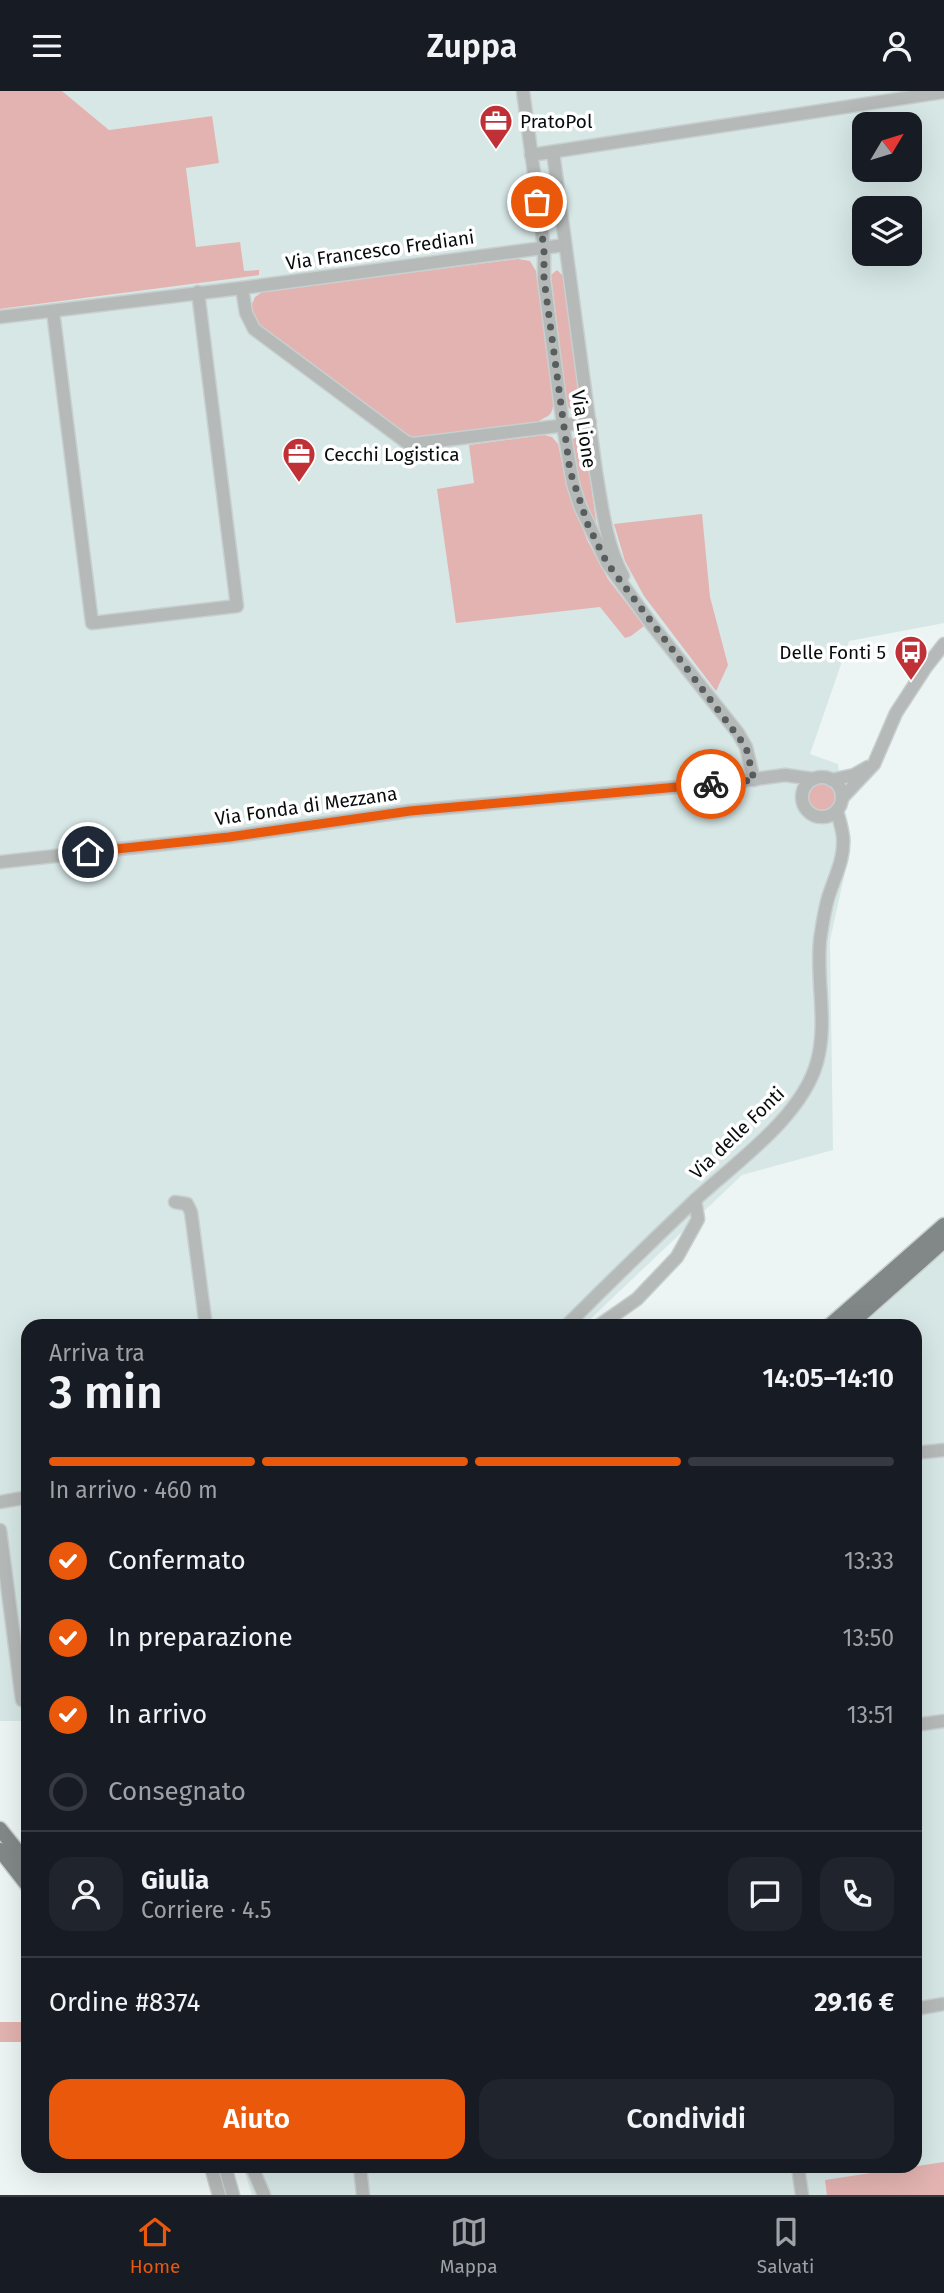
<!DOCTYPE html>
<html lang="it">
<head>
<meta charset="utf-8">
<style>
	body { margin:0; font-family:"Fira Sans",sans-serif; background:#20242c; color:#f1f3f6; height:100vh; display:flex; flex-direction:column; font-size:26px; white-space:nowrap }
	* { box-sizing:border-box; margin:0 }
	p { font-size:23px; color:#9ea1a6 }
	.icon { flex:none; width:38px; height:38px; fill:none; stroke:currentColor; stroke-width:2; stroke-linecap:round; stroke-linejoin:round }
	.map { position:relative; flex:1; overflow:hidden }
	.sheet { position:absolute; left:21px; top:1228px; width:901px; height:854px; display:flex; flex-direction:column; background:#171b24; border-radius:21px; box-shadow:0 7px 28px #0002 }
	.sheet>* { flex:none }
	.needle { width:46px; rotate:52deg }
	.controls { position:absolute; left:852px; top:21px; display:grid; gap:14px }
	.controls a { display:grid; place-items:center; width:70px; height:70px; border-radius:14px; background:#171b24; box-shadow:0 7px 28px #0002; font-size:35px }
	.pin { position:absolute; display:grid; place-items:center; width:60px; height:60px; color:#fff; margin:-30px; border:4px solid #fff; border-radius:50%; box-shadow:0 2px 7px #0007 }
	.courier { position:absolute; display:grid; place-items:center; width:70px; height:70px; margin:-35px; border:5px solid #ea580c; border-radius:50%; background:#fff; color:#222; box-shadow:0 2px 9px #0007 }
	.head em { font-style:normal; font-weight:600 }
	.head div { display:flex; flex-direction:column-reverse }
	.head { display:flex; align-items:center; justify-content:space-between; height:119px; padding:0 28px }
	h1 { font-size:46px; font-weight:600; line-height:52px }
	.bar { display:grid; grid-template-columns:repeat(4,1fr); gap:10px 7px; align-content:center; height:84px; padding:0 28px }
	.bar i { height:9px; border-radius:5px; background:#363941 }
	.bar .active { background:#ea580c }
	.bar p { grid-column:span 4 }
	.line { display:flex; align-items:center; gap:18px; padding:0 28px; border-top:2px solid #363941 }
	.line div { flex:1 }
	.round { display:grid; place-items:center; flex:none; width:74px; height:74px; border-radius:21px; background:#20242c }
	ol { padding:0 28px; list-style:none }
	li { display:flex; align-items:center; gap:21px; height:77px }
	li p { margin-inline-start:auto }
	li .icon { padding:7px; border-radius:50%; background:#ea580c; color:#fff; stroke-width:4 }
	li:last-child { color:#9ea1a6 }
	li i { width:38px; height:38px; border:4px solid #363941; border-radius:50% }
	.primary-button { display:flex; gap:14px; margin-top:auto; padding:14px 28px }
	.primary-button a { flex:1; height:80px; border-radius:21px; background:#ea580c; color:#fff; font-size:28px; font-weight:600; line-height:80px; text-align:center }
	.primary-button a+a { background:#20242c; color:#f1f3f6 }
	header { display:flex; justify-content:space-between; align-items:center; height:91px; padding:0 28px; background:#171b24; font-size:32px; font-weight:600 }
	.menu { display:flex; justify-content:space-around; align-items:center; height:98px; border-top:2px solid #363941; background:#171b24; font-size:19px; color:#9ea1a6 }
	.menu a { display:grid; justify-items:center; gap:4px }
	.menu .active { color:#ea580c }
	.map>svg:first-child { display:block }
	.built { fill:#d6e7e6; fill-rule:evenodd }
	.green { fill:#e2b3b0 }
	.lines { fill:none; stroke-linecap:round; stroke-linejoin:round }
	.minor-casing { stroke:#c8cfcf; stroke-width:15 }
	.major-casing { stroke:#c8cfcf; stroke-width:17 }
	.minor { stroke:#b5b9b8; stroke-width:12 }
	.major { stroke:#828887; stroke-width:14 }
	.done { stroke:#585d5d; stroke-width:7; stroke-dasharray:0 12.6 }
	.route { stroke:#ea580c; stroke-width:9 }
	.labels { text-anchor:middle; dominant-baseline:central; stroke-width:7; stroke-linejoin:round; paint-order:stroke }
	.poi-label { font-size:19px; fill:#090c0c; stroke:#fff; text-anchor:start }
	.street-label { font-size:19px; fill:#090c0c; stroke:#fff }
</style>
</head>
<body>
<header><svg class="icon" aria-label="menu" viewBox="0 0 24 24"><path d="M4 6h16M4 12h16M4 18h16"/></svg>Zuppa<svg class="icon" aria-label="person" viewBox="0 0 24 24"><circle cx="12" cy="8" r="4"/><path d="M4 21q1-7 8-7t8 7"/></svg></header>
<div class="map">
<svg width="944" height="2104" viewBox="0 0 944 2104">
	<rect width="100%" height="100%" fill="#ecf4f4"/>
	<g class="built">
		<path d="M62 0H944V532L849 550 810 663 838 673 848 768 830 849 833 1059 742 1084 583 1235 28 1236V1630H0V218L260 183 244 180 196 157 186 77 212 25 109 39ZM864 33H910V79H864ZM864 117H910V163H864Z"/>
		<polygon points="944,1160 944,2104 252,2104 243,2076 915,2076 915,1236 861,1235"/>
	</g>
	<g class="green">
		<polygon points="0,0 62,0 109,39 212,25 219,72 186,77 196,156 240,151 244,180 259,179 259,184 0,218"/>
		<path d="M518 168 530 170 536 180 553 307C554 328 547 323 535 333L415 348 406 346 259 237 250 218 255 206 264 200Z"/>
		<polygon points="557,179 563,185 580,311 578,317 574,319 569,317 567,313 551,184"/>
		<polygon points="544,344 552,346 558,353 568,400 588,451 608,488 644,535 631,545 625,547 600,516 456,532 437,398 474,392 469,354"/>
		<path d="M579 345 585 350 597 437C586 418 570 371 573 348Z"/>
		<polygon points="702,423 710,506 728,574 716,600 644,505 625,470 614,433"/>
		<circle cx="822" cy="706" r="13"/>
		<rect x="0" y="1931" width="27" height="20"/>
		<polygon points="944,2071 944,2104 827,2104 825,2089"/>
	</g>
	<g class="lines">
		<defs>
			<g id="minor">
				<polyline points="523,0 544,157 544,188 563,334 573,393 580,415 607,472 652,534 738,642 746,656 754,689"/>
				<path d="M553 61 596 381C602 416 606 453 623 485"/>
				<polyline points="531,64 944,1"/>
				<polyline points="242,197 246,222 254,238 406,351 413,353 590,331"/>
				<polyline points="53,220 92,532 237,515 198,201"/>
				<polyline points="0,226 242,197 565,154"/>
				<circle cx="822" cy="706" r="20"/>
				<polyline points="831,689 854,684 868,676"/>
				<polyline points="842,707 874,673 896,622 926,576 944,553"/>
				<polyline points="0,771 229,746 410,720 733,691 785,684 814,688"/>
				<polyline points="175,1111 187,1113 191,1121 206,1236"/>
				<path d="M565 1236C608 1193 651 1151 695 1109 736 1071 802 1026 817 971 828 931 816 890 820 849 822 836 824 821 828 807 834 787 845 768 843 746 842 737 839 728 837 720"/>
				<polyline points="597,1236 637,1208 677,1166 698,1128 695,1109"/>
				<polyline points="915,1362 944,1359"/>
				<polyline points="0,1411 28,1406"/>
				<polyline points="0,1439 22,1609"/>
				<polyline points="915,1634 944,1630"/>
				<polyline points="915,1918 944,1913"/>
				<polyline points="211,2076 219,2104"/>
				<polyline points="225,2076 233,2104"/>
				<polyline points="252,2076 264,2104"/>
				<polyline points="360,2076 363,2104"/>
				<polyline points="798,2076 802,2104"/>
			</g>
			<g id="major">
				<polyline points="828,1236 944,1134"/>
				<polyline points="847,1236 944,1150"/>
				<polyline points="0,1738 28,1773"/>
				<polyline points="0,1759 28,1795"/>
			</g>
		</defs>
		<use href="#minor" class="minor-casing"/>
		<use href="#major" class="major-casing"/>
		<use href="#minor" class="minor"/>
		<use href="#major" class="major"/>
	</g>
	<g class="lines">
		<polyline class="done" points="537,111 544,157 544,188 570,380 588,434 607,472 746,656 754,689 711,693"/>
		<polyline class="route" points="88,761 229,746 410,720 711,693"/>
	</g>
	<defs>
		<symbol id="office-pin" viewBox="-11 -11 22 30"><path d="M0 17L-7.5 6A9.5 9.5 0 1 1 7.5 6Z" fill="#c03037" stroke="#fff"/><path d="M-6-3h4V-5.5h4V-3h4V5H-6ZM-1-4.5V-3h2v-1.5ZM-6 0V1H6V0Z" fill="#fff"/></symbol>
		<symbol id="bus-pin" viewBox="-11 -11 22 30"><path d="M0 17L-7.5 6A9.5 9.5 0 1 1 7.5 6Z" fill="#c03037" stroke="#fff"/><path d="M-5-6H5V4H4V6H2V4H-2V6H-4V4H-5ZM-3.5-4V0h7V-4ZM-3.5 1.2v1.5H-2V1.2ZM2 1.2v1.5H3.5V1.2Z" fill="#fff"/></symbol>
	</defs>
	<g fill-rule="evenodd">
		<use href="#office-pin" x="477" y="11" width="38" height="52"/>
		<use href="#office-pin" x="280" y="344" width="38" height="52"/>
		<use href="#bus-pin" x="892" y="542" width="38" height="52"/>
	</g>
	<g class="labels">
		<g class="poi-label">
			<text x="520" y="30">PratoPol</text>
			<text x="324" y="363">Cecchi Logistica</text>
			<text x="886" y="561" text-anchor="end">Delle Fonti 5</text>
		</g>
		<g class="street-label">
			<text transform="translate(380 159) rotate(-8)">Via Francesco Frediani</text>
			<text transform="translate(584 338) rotate(81)">Via Lione</text>
			<text transform="translate(306 715) rotate(-8)">Via Fonda di Mezzana</text>
			<text transform="translate(737 1042) rotate(-44)">Via delle Fonti</text>
		</g>
	</g>
</svg>
<div class="controls">
<a><svg class="needle" viewBox="-14 -14 28 28"><path d="M0-13l5 13h-10z" fill="#e53935"/><path d="M0 13l5-13h-10z" fill="#9ea1a6"/></svg></a>
<a><svg class="icon" aria-label="layers" viewBox="0 0 24 24"><path d="M12 4l9 5-9 5-9-5zM3 14l9 5 9-5"/></svg></a>
</div>
<div class="pin" style="left:537px;top:111px;background:#ea580c"><svg class="icon" aria-label="bag" viewBox="0 0 24 24"><path d="M5 8h14l-1 12H6zM9 8a3 3 0 0 1 6 0"/></svg></div>
<div class="pin" style="left:88px;top:761px;background:#1f2937"><svg class="icon" aria-label="home" viewBox="0 0 24 24"><path d="M3 11l9-7 9 7M6 9v11h12V9"/></svg></div>
<div class="courier" style="left:711px;top:693px"><svg class="icon" aria-label="bike" viewBox="0 0 24 24"><circle cx="6" cy="16" r="4"/><circle cx="18" cy="16" r="4"/><path d="M6 16l4-8h5l3 8M10 8l3 8H6M13 5h3"/></svg></div>
<section class="sheet">
<div class="head"><div><h1>3 min</h1><p>Arriva tra</p></div><em>14:05–14:10</em></div>
<div class="bar"><i class="active"></i><i class="active"></i><i class="active"></i><i></i><p>In arrivo · 460 m</p></div>
<ol>
<li><svg class="icon" aria-label="check" viewBox="0 0 24 24"><path d="M5 12l5 5 9-10"/></svg>Confermato<p>13:33</p></li>
<li><svg class="icon" aria-label="check" viewBox="0 0 24 24"><path d="M5 12l5 5 9-10"/></svg>In preparazione<p>13:50</p></li>
<li><svg class="icon" aria-label="check" viewBox="0 0 24 24"><path d="M5 12l5 5 9-10"/></svg>In arrivo<p>13:51</p></li>
<li><i></i>Consegnato</li>
</ol>
<div class="line" style="height:126px"><a class="round"><svg class="icon" aria-label="person" viewBox="0 0 24 24"><circle cx="12" cy="8" r="4"/><path d="M4 21q1-7 8-7t8 7"/></svg></a><div><b>Giulia</b><p>Corriere · 4.5</p></div><a class="round"><svg class="icon" aria-label="chat" viewBox="0 0 24 24"><path d="M4 5h16v11H9l-5 4z"/></svg></a><a class="round"><svg class="icon" aria-label="phone" viewBox="0 0 24 24"><path d="M5 4h4l2 5-3 2q2 4 5 5l2-3 5 2v4C11 20 4 13 5 4z"/></svg></a></div>
<div class="line" style="height:91px"><div>Ordine #8374</div><b>29.16 €</b></div>
<div class="primary-button"><a>Aiuto</a><a>Condividi</a></div>
</section>
</div>
<nav class="menu">
<a class="active"><svg class="icon" aria-label="home" viewBox="0 0 24 24"><path d="M3 11l9-7 9 7M6 9v11h12V9"/></svg>Home</a>
<a><svg class="icon" aria-label="map" viewBox="0 0 24 24"><path d="M3 6l6-2 6 2 6-2v14l-6 2-6-2-6 2zM9 4v14M15 6v14"/></svg>Mappa</a>
<a><svg class="icon" aria-label="saved" viewBox="0 0 24 24"><path d="M7 4h10v16l-5-4-5 4z"/></svg>Salvati</a>
</nav>
</body>
</html>
